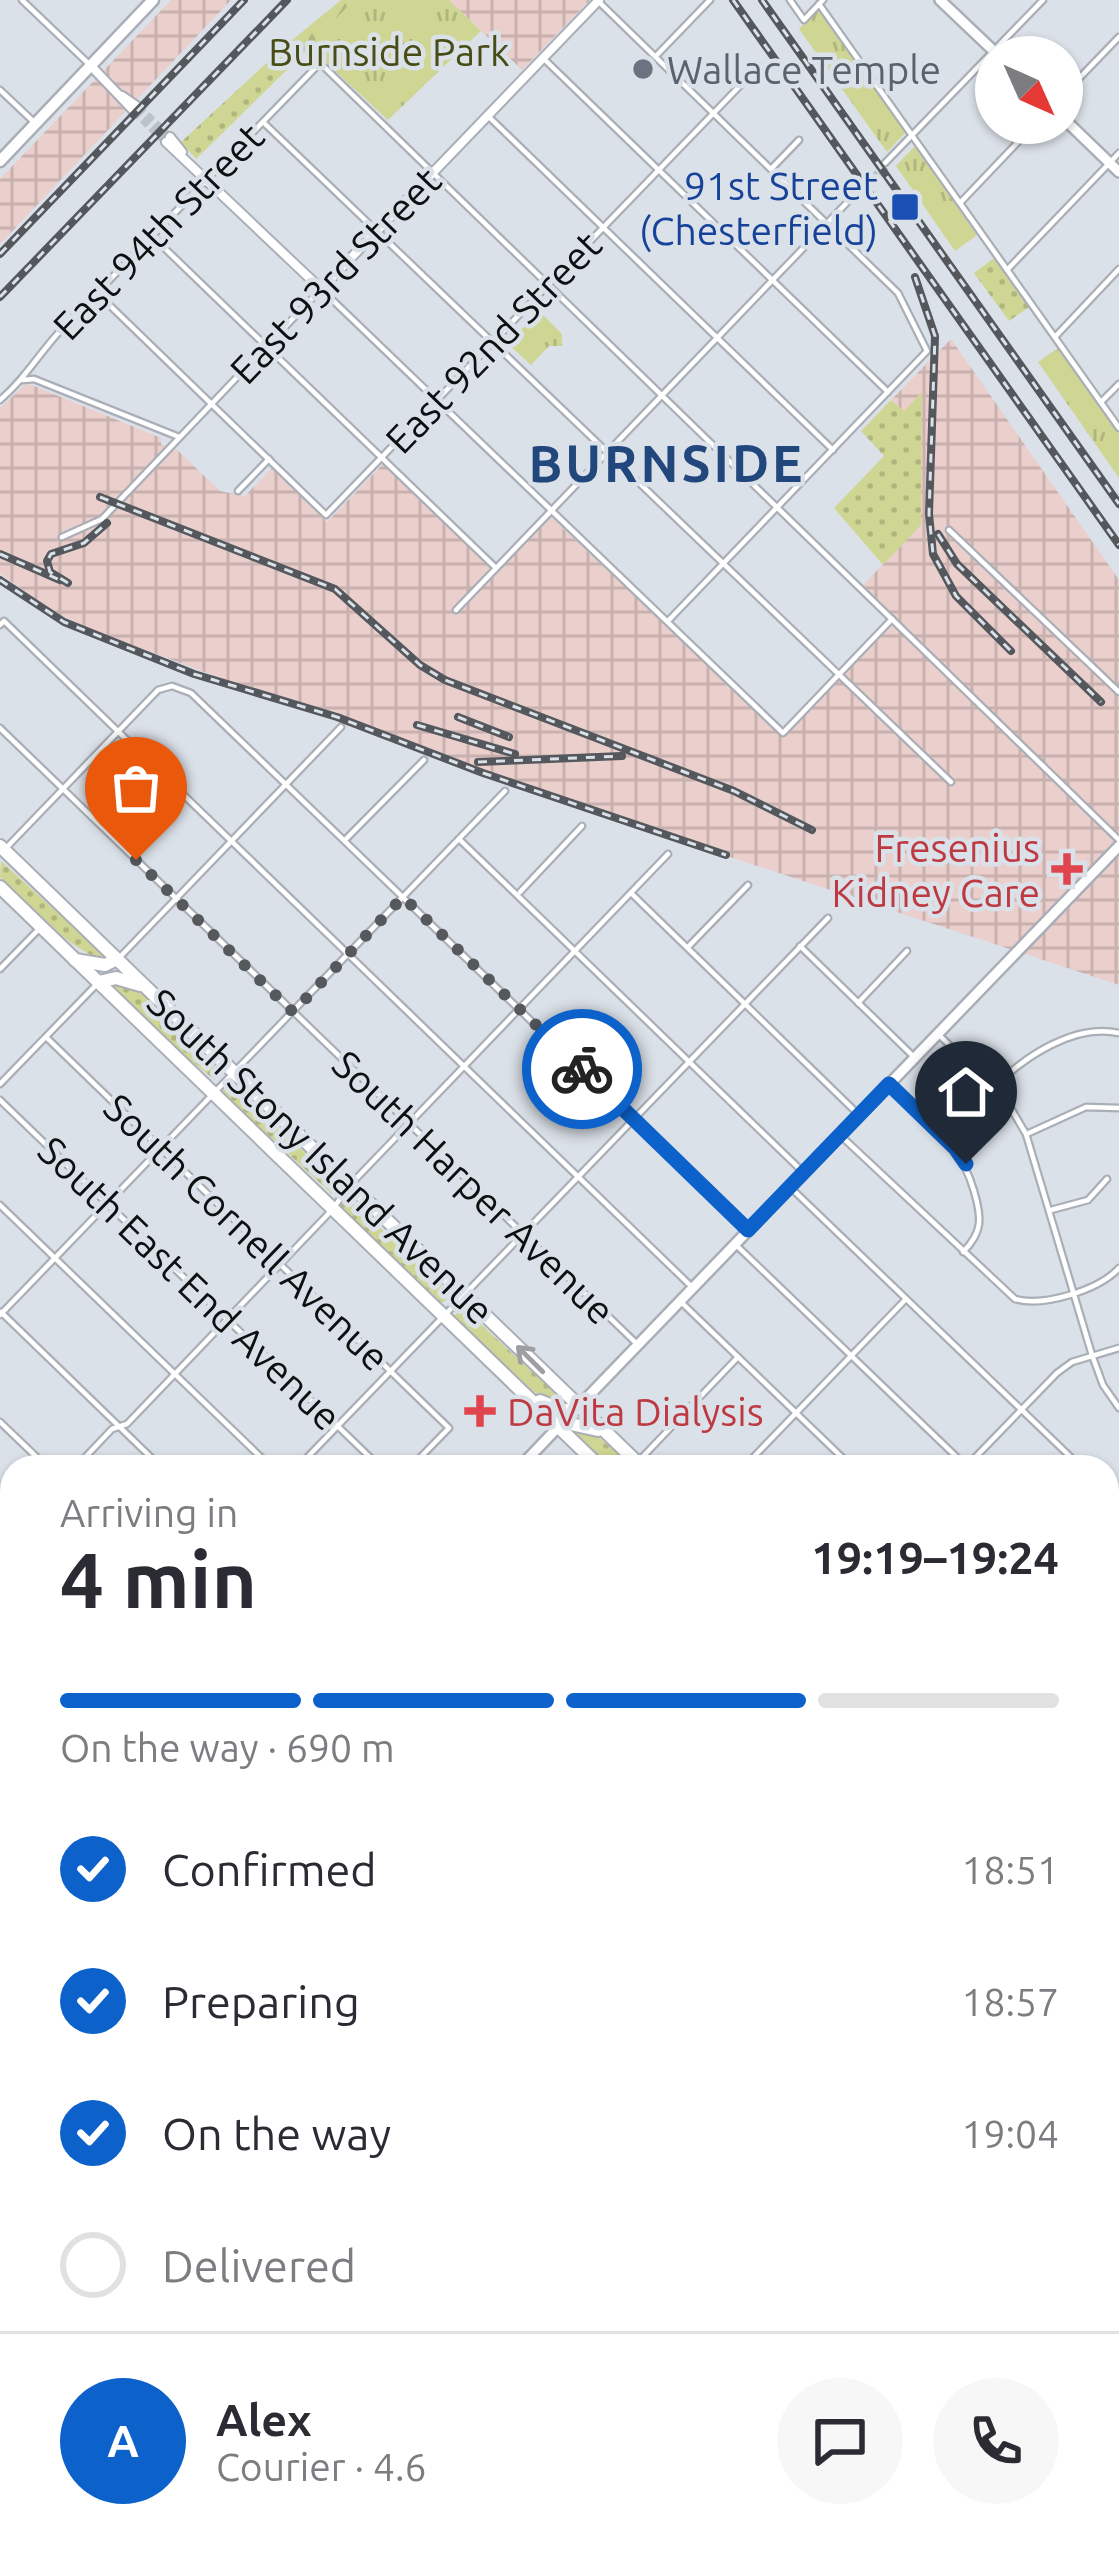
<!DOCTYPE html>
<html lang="en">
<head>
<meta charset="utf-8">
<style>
	body { margin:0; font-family:Ubuntu,sans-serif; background:#f7f7f7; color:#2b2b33; height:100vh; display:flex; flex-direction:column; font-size:45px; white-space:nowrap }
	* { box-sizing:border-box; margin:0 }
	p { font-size:39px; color:#7c7c81 }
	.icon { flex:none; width:66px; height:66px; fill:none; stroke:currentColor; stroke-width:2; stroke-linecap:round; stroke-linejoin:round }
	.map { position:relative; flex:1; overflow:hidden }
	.details { position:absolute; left:0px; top:1455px; width:1119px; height:1119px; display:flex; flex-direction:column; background:#fff; border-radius:36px 36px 0 0; box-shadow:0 3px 9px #0004 }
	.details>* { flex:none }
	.needle { width:78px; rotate:135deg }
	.controls { position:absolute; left:975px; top:36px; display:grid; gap:24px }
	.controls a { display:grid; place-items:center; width:108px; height:108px; border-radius:50%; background:#fff; box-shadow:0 3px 9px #0004; font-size:60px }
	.pin { position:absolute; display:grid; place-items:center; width:102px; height:102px; color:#fff; margin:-123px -51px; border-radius:50% 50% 50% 0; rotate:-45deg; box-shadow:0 0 12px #0007 }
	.pin .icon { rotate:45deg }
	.courier { position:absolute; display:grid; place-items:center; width:120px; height:120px; margin:-60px; border:9px solid #0d61ca; border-radius:50%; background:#fff; color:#222; box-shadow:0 3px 15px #0007 }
	.summary em { font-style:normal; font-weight:600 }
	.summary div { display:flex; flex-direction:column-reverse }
	.summary { display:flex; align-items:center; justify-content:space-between; height:204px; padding:0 60px }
	h1 { font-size:78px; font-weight:600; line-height:90px }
	.bar { display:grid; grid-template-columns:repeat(4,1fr); gap:18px 12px; align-content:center; height:144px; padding:0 60px }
	.bar i { height:15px; border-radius:9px; background:#e1e1e2 }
	.bar .on { background:#0d61ca }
	.bar p { grid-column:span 4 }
	.line { display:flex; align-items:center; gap:30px; padding:0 60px; border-top:3px solid #e1e1e2 }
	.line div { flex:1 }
	.round { display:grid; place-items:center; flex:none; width:126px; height:126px; border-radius:63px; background:#f7f7f7 }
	ol { padding:0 60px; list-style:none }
	li { display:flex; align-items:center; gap:36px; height:132px }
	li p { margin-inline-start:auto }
	li .icon { padding:12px; border-radius:50%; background:#0d61ca; color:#fff; stroke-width:4 }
	li:last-child { color:#7c7c81 }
	li i { width:66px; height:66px; border:6px solid #e1e1e2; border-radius:50% }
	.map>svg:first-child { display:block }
	.industrial { fill:url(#industrial-grid) }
	.grass { fill:url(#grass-dots) }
	.forest { fill:url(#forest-firs) }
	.park { fill:url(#park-tufts) }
	.garden { fill:#cfd693 }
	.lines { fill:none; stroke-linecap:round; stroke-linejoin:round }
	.minor-tunnel { stroke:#bcc2c9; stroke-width:4.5; stroke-dasharray:4.5 2; stroke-linecap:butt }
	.tertiary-tunnel { stroke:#bcc2c9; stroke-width:8; stroke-dasharray:8 4; stroke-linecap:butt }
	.minor-casing { stroke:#aaafb7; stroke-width:9 }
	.tertiary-casing { stroke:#aaafb7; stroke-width:12 }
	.secondary-casing { stroke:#aaafb7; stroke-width:14 }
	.primary-casing { stroke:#aaafb7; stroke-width:15 }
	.trunk-casing { stroke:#aaafb7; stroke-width:16 }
	.motorway-casing { stroke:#aaafb7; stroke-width:18 }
	.minor { stroke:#fff; stroke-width:4.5 }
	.tertiary { stroke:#fff; stroke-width:8 }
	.secondary { stroke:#fff; stroke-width:9 }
	.primary { stroke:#fff; stroke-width:10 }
	.trunk { stroke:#fff; stroke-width:12 }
	.motorway { stroke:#fff; stroke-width:14 }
	.rail-casing { stroke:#54585c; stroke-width:8 }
	.rail { stroke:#dbe1e9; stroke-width:3; stroke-dasharray:9; stroke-linecap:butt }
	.oneway { stroke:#9e9fa0 }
	.done { stroke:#55585d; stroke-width:12; stroke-dasharray:0 21.6 }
	.route { stroke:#0d61ca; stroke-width:15 }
	.worship-dot { fill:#6b7280; stroke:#dbe1e9; stroke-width:4.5 }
	.transit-dot { fill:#1a4fb4; stroke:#dbe1e9; stroke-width:4.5 }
	.health-dot { fill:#e0444e; stroke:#dbe1e9; stroke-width:4.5 }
	.labels { text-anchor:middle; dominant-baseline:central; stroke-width:9; stroke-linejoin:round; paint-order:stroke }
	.park-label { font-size:39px; fill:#484c15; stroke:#dbe1e9 }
	.worship-label { font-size:39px; fill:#5b616d; stroke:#dbe1e9; text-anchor:start }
	.transit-label { font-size:39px; fill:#164399; stroke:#dbe1e9; text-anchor:end }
	.street-label { font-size:39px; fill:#0d0f11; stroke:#dbe1e9 }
	.health-label { font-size:39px; fill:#be3a42; stroke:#dbe1e9; text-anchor:end }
	.district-label { font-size:51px; font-weight:bold; letter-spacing:3px; fill:#22477d; stroke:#dbe1e9 }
</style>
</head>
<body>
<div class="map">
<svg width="1119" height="2573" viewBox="0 0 1119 2573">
	<defs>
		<pattern id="industrial-grid" width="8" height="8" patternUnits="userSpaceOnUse" patternTransform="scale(3)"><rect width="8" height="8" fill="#eacfcc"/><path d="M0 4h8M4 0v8" fill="none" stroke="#c8b1ae"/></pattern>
		<pattern id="grass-dots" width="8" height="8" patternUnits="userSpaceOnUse" patternTransform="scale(3)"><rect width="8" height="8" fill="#cfd693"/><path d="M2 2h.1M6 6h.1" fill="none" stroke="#b1b67e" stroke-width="1.8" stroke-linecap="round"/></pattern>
		<pattern id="forest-firs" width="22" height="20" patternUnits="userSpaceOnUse" patternTransform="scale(3)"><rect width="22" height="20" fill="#cfd693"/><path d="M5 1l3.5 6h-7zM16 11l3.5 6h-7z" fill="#b1b67e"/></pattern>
		<pattern id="park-tufts" width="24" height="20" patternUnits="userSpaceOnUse" patternTransform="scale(3)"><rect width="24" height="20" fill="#cfd693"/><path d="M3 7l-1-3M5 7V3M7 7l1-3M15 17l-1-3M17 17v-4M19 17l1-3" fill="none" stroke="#b1b67e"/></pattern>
	</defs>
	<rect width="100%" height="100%" fill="#dbe1e9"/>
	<g class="industrial">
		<polygon points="171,0 231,0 0,244 0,179"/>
		<polygon points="449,0 590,0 522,70"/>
		<polygon points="951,339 1119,580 1119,985 472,772 97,632 49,610 0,573 0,408 27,383 161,438 161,445 177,450 220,491 245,496 272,468 327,522 384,463 497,573 551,517 781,734 893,615 863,585 921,525 921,394 904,412 891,400"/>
	</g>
	<g class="grass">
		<polygon points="285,46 298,59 196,159 181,142"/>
		<polygon points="994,258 1029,307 1009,321 974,273"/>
		<polygon points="922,392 921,525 883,565 834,508 884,456 861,431 891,400 904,411"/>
		<path d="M1 861 107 958 104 961C62 944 32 908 0 877Z"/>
		<path d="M110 984C155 987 194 1040 225 1070L215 1080 187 1058Z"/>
		<polygon points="230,1083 341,1186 332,1194 221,1092"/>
		<polygon points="348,1198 453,1295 442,1303 340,1206"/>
		<path d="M462 1307 567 1404 563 1408C520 1390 487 1348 454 1316Z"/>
		<polygon points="566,1428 592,1432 627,1461 622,1467 613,1467"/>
	</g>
	<polygon class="forest" points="341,0 354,0 298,59 285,46"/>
	<g class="park">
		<polygon points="354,0 449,0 481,31 388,120 309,47"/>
		<polygon points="819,8 906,132 887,152 799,29"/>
		<polygon points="915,146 977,235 955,251 896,166"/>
		<polygon points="539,311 562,334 562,346 549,346 531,365 508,344"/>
		<polygon points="1058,348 1119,434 1119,478 1038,362"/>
	</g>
	<polygon class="garden" points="0,1791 12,1804 12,1957 0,1952"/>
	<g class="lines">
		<g class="minor-tunnel">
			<polyline points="860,189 885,163"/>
			<polyline points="862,194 887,168"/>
		</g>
		<g class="tertiary-tunnel">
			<polyline points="138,107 170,137"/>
			<polyline points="134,111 166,142"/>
		</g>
		<defs>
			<g id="minor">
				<polyline points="22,0 91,66"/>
				<polyline points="790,0 804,20 823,0"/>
				<polyline points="598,1 898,293 927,351 668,621"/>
				<polyline points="819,4 1119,428"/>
				<polyline points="656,56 710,0"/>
				<polyline points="543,58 888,392"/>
				<polyline points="0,90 36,124"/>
				<polyline points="1062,96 1119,37"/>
				<polyline points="488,116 833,450"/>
				<polyline points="263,122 951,782"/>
				<polyline points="885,163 1043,0"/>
				<polyline points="771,169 799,140"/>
				<polyline points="960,203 1036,123"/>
				<polyline points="153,237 496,568"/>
				<polyline points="1007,270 1119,153"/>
				<polyline points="98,294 326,515 759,66"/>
				<polyline points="1055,337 1119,269"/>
				<polyline points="23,380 34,379 179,437"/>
				<path d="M0 400C24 380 38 355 60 331L320 63 1119 840"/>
				<polyline points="1102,401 1119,384"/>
				<polyline points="238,491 269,459"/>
				<polyline points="949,530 1119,692"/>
				<polyline points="62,537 102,519 321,289 783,733 892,619"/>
				<polyline points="456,610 859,190"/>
				<polyline points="0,625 4,621 693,1288"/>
				<polyline points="0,728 638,1345"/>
				<polyline points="459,839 804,1173"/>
				<polyline points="345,840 424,760"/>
				<polyline points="8,846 158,690 172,686 191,693 748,1230"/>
				<polyline points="520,892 582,826"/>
				<polyline points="631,893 859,1115"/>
				<polyline points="689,946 748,885"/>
				<polyline points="800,946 915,1058"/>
				<polyline points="119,958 341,727"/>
				<polyline points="0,969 38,930"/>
				<polyline points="858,1003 907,951"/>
				<polyline points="938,1034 1006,1100 1026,1134 1092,1355 1103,1385 1119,1408"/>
				<polyline points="46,1037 449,1428 411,1467"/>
				<polyline points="0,1084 96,985"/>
				<path d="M892 1087C928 1122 960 1142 974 1191 982 1218 983 1232 963 1252"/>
				<path d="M993 1088C1024 1057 1074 1023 1119 1033"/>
				<polyline points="0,1100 380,1467"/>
				<polyline points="1029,1133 1086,1107 1119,1108"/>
				<path d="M840 1135 1015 1299C1044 1307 1099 1290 1119 1268"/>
				<polyline points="791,1188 1081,1467"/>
				<polyline points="0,1205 271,1467"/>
				<polyline points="1051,1210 1088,1200 1107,1179"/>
				<polyline points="735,1244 967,1467"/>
				<polyline points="680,1301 852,1467"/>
				<polyline points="1,1312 161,1467"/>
				<polyline points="0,1315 505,791"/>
				<polyline points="0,1422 47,1467"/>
				<polyline points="76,1467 112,1429 127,1424 332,1210 350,1185 668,854"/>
				<polyline points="298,1467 828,918"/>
				<polyline points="633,1467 738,1357"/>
				<polyline points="744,1467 906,1299"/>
				<polyline points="966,1467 1057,1373 1072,1362 1119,1348"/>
				<polyline points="1107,1492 1119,1504"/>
				<polyline points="0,1534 12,1545"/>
				<polyline points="0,1546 12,1533"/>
				<polyline points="1107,1552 1119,1539"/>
				<polyline points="1107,1603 1119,1614"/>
				<polyline points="0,1645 12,1657"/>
				<polyline points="1107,1714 1119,1726"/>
				<polyline points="1107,1805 1119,1817"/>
				<polyline points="0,1978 12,1990"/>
				<polyline points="1107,2012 1119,2000"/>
				<polyline points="1107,2071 1119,2082"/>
				<polyline points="1107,2173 1119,2173"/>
				<polyline points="0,2423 12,2435"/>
				<polyline points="1107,2460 1119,2472"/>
				<polyline points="0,2469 12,2457"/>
				<polyline points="1107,2475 1119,2462"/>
				<polyline points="0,2535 12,2547"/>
				<polyline points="27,2562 39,2573"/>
				<polyline points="141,2562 152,2573"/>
				<polyline points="255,2562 267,2573"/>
				<polyline points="369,2562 381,2573"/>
				<polyline points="485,2562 496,2573"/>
				<polyline points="600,2562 611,2573"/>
				<polyline points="715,2562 726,2573"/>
				<polyline points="945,2562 956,2573"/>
				<polyline points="1060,2562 1071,2573"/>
				<polyline points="123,2573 133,2562"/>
				<polyline points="566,2573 577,2562"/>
				<polyline points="789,2573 800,2562"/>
				<polyline points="1012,2573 1022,2562"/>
			</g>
			<g id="tertiary">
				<polyline points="91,66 134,111"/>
				<polyline points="122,96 138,107"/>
				<polyline points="170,137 182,152"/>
				<polyline points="166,142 321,289 599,0"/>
				<polyline points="1107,1782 1119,1770"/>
				<polyline points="0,2201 12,2201"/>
				<polyline points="830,2562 841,2573"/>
			</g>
			<g id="secondary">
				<polyline points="940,0 1000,57"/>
				<polyline points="1062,117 1119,172"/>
				<polyline points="578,1407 1119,846"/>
				<polyline points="520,1467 562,1423"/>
				<polyline points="0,1756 12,1767"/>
				<polyline points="0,2009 12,1997"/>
				<polyline points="1107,2325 1119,2325"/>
				<polyline points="0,2347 12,2347"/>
				<polyline points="344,2573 355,2562"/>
			</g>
			<polyline id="primary" points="0,161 153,0"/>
			<g id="trunk">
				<polyline points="0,846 642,1467"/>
				<polyline points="0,887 600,1467"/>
				<polyline points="75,960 105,965 117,959"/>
				<polyline points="99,982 116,978 140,985"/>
				<polyline points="540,1401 564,1411 578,1407"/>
				<polyline points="559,1427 566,1423 598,1430"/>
				<polyline points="1107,1917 1119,1929"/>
				<polyline points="1107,1958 1119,1970"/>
			</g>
			<g id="motorway">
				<polyline points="1107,2185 1119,2184"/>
				<polyline points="1107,2200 1119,2199"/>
				<polyline points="1107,2211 1119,2211"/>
				<polyline points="0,2219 12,2219"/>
				<polyline points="1107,2223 1119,2223"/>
				<polyline points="0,2231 12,2231"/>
			</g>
		</defs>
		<use href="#minor" class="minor-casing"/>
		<use href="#tertiary" class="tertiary-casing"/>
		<use href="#secondary" class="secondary-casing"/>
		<use href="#primary" class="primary-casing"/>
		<use href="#trunk" class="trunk-casing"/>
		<use href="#motorway" class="motorway-casing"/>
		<use href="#minor" class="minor"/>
		<use href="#tertiary" class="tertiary"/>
		<use href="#secondary" class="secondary"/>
		<use href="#primary" class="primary"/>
		<use href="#trunk" class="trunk"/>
		<use href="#motorway" class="motorway"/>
		<defs>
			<g id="rail">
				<polyline points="733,0 1119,545"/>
				<polyline points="762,0 1119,504"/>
				<polyline points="0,254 244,0"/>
				<polyline points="915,277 935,336 929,514 933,554 956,596 1011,651"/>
				<polyline points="0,297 287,0"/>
				<polyline points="100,497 335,589 420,665 445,680 734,791 812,830"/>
				<polyline points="938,534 957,564 1101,702"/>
				<polyline points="0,554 60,580"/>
				<polyline points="0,580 64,622 194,674 337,717 483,773 726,855"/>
				<polyline points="68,583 50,572 47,561 51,554 84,543 107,523"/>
				<polyline points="458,717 509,737"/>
				<polyline points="417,725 515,754"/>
				<polyline points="478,762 622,756"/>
				<polyline points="1107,2239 1119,2239"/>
				<polyline points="0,2261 12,2261"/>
			</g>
		</defs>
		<use href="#rail" class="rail-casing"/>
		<use href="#rail" class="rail"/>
	</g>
	<defs><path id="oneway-shaft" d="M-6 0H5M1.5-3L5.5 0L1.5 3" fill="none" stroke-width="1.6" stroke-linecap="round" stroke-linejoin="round" transform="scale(3)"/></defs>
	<use class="oneway" href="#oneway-shaft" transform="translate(530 1359) rotate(-135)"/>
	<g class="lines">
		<polyline class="done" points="136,860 293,1012 403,897 582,1069"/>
		<polyline class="route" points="582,1069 748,1230 889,1084 955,1148 966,1164"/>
	</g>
	<circle class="worship-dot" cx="643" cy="69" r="12"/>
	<rect class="transit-dot" x="890" y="192" width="30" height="30" rx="6"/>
	<g class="health-dot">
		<path d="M1061 851h12v12h12v12h-12v12h-12v-12h-12v-12h12z"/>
		<path d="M474 1393h12v12h12v12h-12v12h-12v-12h-12v-12h12z"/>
	</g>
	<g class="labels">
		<g class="park-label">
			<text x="389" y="51">Burnside Park</text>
		</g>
		<g class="worship-label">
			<text x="667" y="69">Wallace Temple</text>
		</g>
		<g class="transit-label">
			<text x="878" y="185">91st Street<tspan x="878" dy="45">(Chesterfield)</tspan></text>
		</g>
		<g class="street-label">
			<text transform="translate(158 231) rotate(-46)">East 94th Street</text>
			<text transform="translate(335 275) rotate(-46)">East 93rd Street</text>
			<text transform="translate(493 342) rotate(-46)">East 92nd Street</text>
			<text transform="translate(321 1156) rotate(44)">South Stony Island Avenue</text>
			<text transform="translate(474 1187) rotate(44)">South Harper Avenue</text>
			<text transform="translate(247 1232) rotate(44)">South Cornell Avenue</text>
			<text transform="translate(190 1283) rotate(44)">South East End Avenue</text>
		</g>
		<g class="health-label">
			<text x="1040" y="847">Fresenius<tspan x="1040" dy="45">Kidney Care</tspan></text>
			<text x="507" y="1411" text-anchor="start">DaVita Dialysis</text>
		</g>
		<g class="district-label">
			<text x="667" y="463">BURNSIDE</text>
		</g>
	</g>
</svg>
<div class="controls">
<a><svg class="needle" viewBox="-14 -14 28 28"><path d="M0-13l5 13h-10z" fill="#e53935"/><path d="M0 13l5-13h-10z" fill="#7c7c81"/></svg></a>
</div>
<div class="pin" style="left:136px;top:860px;background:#ea580c"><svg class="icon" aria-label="bag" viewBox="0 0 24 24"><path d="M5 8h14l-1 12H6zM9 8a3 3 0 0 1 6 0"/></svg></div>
<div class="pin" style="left:966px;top:1164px;background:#1f2937"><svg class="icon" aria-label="home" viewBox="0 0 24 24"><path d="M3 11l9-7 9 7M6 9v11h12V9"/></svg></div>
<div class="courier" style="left:582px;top:1069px"><svg class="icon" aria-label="bike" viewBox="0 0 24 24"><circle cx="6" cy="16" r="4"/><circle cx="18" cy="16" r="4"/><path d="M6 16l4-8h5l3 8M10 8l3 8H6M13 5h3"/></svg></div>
<section class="details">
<div class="summary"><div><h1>4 min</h1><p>Arriving in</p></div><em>19:19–19:24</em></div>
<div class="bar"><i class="on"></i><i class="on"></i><i class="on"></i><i></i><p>On the way · 690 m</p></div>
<ol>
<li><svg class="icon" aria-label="check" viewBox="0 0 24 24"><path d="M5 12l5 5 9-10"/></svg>Confirmed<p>18:51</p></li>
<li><svg class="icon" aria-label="check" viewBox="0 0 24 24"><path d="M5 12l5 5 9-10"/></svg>Preparing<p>18:57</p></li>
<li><svg class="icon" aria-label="check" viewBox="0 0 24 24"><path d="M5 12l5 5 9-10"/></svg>On the way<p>19:04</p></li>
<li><i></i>Delivered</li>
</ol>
<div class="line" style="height:216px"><b class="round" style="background:#0d61ca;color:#fff">A</b><div><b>Alex</b><p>Courier · 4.6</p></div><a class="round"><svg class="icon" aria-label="chat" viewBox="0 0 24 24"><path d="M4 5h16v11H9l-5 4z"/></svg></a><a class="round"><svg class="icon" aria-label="phone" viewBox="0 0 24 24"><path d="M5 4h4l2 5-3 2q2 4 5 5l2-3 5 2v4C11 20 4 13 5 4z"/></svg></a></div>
</section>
</div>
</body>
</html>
